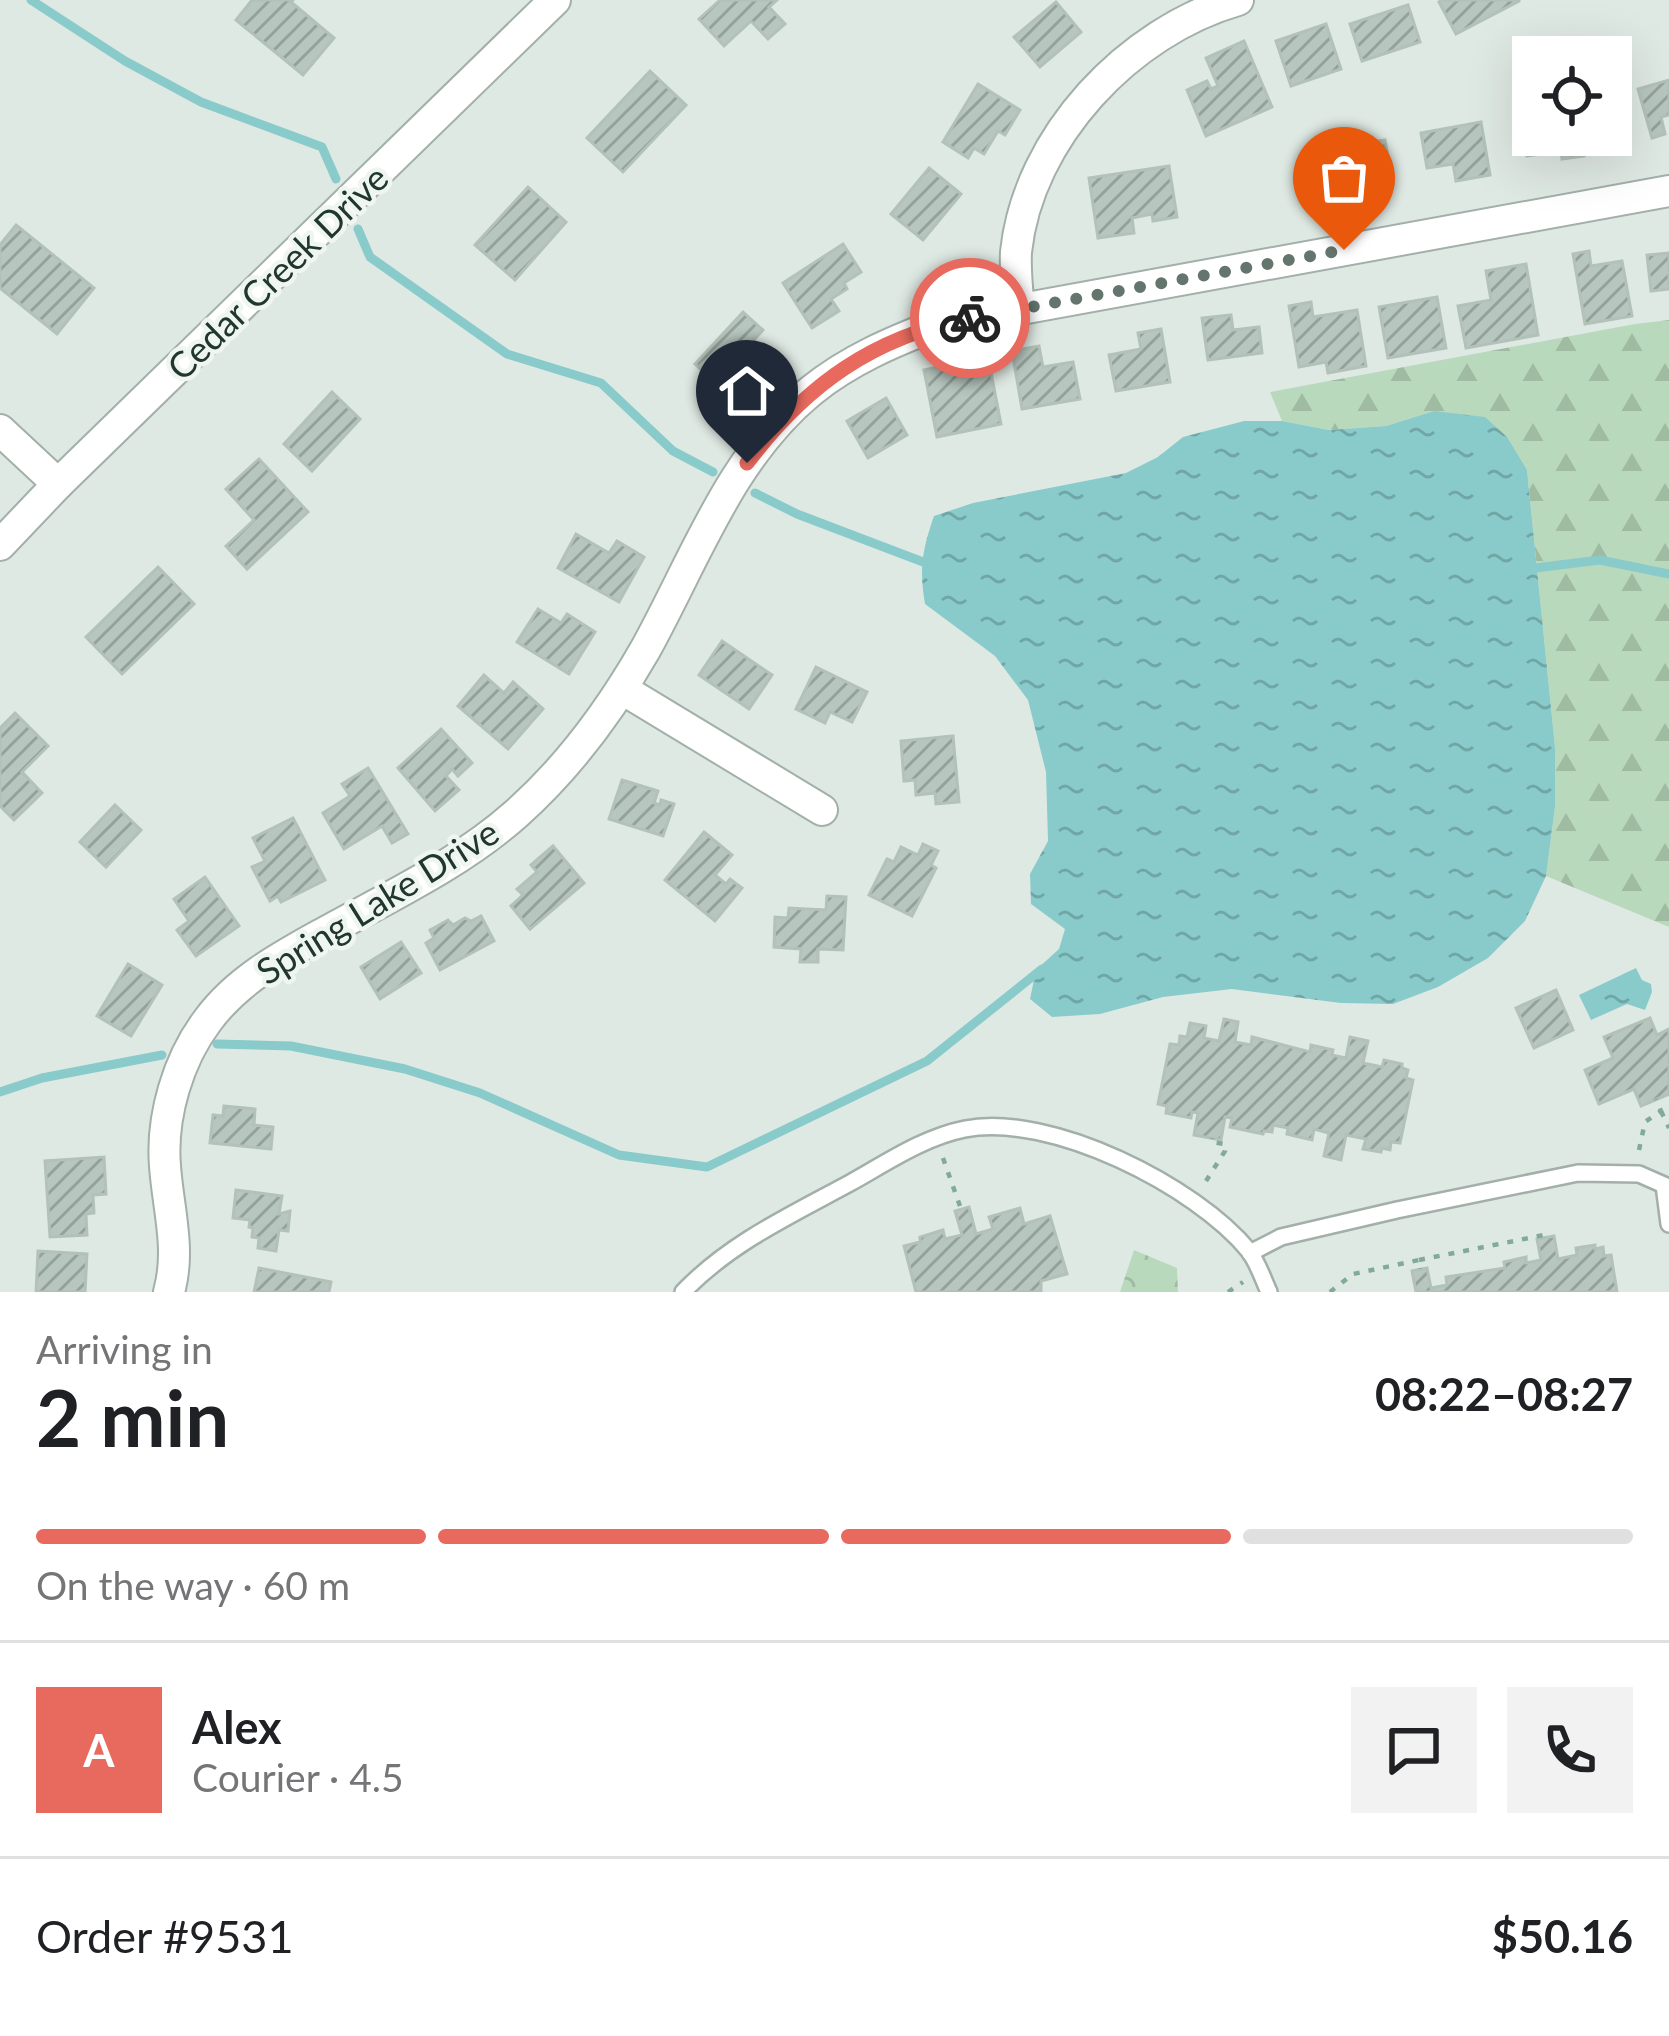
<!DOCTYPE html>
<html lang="en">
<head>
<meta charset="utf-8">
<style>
	body { margin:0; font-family:Lato,sans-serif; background:#f2f2f2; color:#202124; height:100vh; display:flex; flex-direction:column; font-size:45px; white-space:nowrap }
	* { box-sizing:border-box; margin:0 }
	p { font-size:39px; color:#757577 }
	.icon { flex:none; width:66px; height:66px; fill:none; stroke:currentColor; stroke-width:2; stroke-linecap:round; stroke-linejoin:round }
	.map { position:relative; height:1292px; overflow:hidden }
	.details { display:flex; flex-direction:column; background:#fff; flex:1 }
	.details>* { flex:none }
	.fabs { position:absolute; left:1512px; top:36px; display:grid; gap:24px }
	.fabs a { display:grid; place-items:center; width:120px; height:120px; border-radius:0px; background:#fff; box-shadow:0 12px 48px #0002; font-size:60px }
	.pin { position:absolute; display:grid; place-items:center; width:102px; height:102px; color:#fff; margin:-123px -51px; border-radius:50% 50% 50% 0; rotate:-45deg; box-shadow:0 0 12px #0007 }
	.pin .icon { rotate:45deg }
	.courier { position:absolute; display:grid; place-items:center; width:120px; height:120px; margin:-60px; border:9px solid #e86a5e; border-radius:50%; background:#fff; color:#222; box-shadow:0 3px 15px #0007 }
	.overview em { font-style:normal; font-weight:700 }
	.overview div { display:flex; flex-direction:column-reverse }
	.overview { display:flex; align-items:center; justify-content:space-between; height:204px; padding:0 36px }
	h1 { font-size:78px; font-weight:700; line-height:90px }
	.bar { display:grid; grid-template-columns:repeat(4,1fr); gap:18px 12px; align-content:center; height:144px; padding:0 36px }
	.bar i { height:15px; border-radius:9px; background:#e0e0e0 }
	.bar .current { background:#e86a5e }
	.bar p { grid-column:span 4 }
	.line { display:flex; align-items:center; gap:30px; padding:0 36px; border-top:3px solid #e0e0e0 }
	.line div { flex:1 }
	.round { display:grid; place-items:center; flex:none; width:126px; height:126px; border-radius:0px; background:#f2f2f2 }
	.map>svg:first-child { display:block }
	.forest { fill:url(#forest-firs) }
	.park { fill:url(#park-crowns) }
	.water { fill:url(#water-ripples) }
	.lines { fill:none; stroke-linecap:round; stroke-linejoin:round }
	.stream { stroke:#89cbcb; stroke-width:9 }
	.building { fill:url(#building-hatch); stroke:#b2c2b9; stroke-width:3 }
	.service-casing { stroke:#a2b0a9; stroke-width:20 }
	.minor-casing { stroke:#a2b0a9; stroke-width:34 }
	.path { stroke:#81aa97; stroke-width:4.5; stroke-dasharray:6 9; stroke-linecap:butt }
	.service { stroke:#fff; stroke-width:15 }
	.minor { stroke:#fff; stroke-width:30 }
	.done { stroke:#64756d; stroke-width:12; stroke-dasharray:0 21.6 }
	.route { stroke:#e86a5e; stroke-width:15 }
	.labels { text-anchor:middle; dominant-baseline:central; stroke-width:9; stroke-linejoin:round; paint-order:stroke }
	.street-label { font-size:36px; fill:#21372e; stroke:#eff6f1 }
</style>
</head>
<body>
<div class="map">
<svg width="1669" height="1292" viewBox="0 0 1669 1292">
	<defs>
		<pattern id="forest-firs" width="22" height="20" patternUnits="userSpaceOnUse" patternTransform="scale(3)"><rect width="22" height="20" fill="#b9d9bc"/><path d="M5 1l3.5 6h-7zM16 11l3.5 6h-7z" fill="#9fbba2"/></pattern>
		<pattern id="park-crowns" width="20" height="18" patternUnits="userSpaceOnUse" patternTransform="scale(3)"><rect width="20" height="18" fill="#b9d9bc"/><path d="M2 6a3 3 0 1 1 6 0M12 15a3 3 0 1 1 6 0" fill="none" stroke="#9fbba2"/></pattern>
		<pattern id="water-ripples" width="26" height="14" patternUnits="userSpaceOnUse" patternTransform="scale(3)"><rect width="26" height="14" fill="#89cbcb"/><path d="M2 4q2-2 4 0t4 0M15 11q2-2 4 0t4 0" fill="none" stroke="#70a6a5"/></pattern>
		<pattern id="building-hatch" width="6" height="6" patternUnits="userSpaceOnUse" patternTransform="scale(3)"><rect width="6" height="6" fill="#b7c6be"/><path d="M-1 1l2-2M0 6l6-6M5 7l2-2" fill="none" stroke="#94a29b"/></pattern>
	</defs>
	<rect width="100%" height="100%" fill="#dfe9e3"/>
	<polygon class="forest" points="1669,320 1669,927 1546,876 1555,807 1555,747 1527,470 1434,411 1386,426 1329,430 1282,421 1270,392 1635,324"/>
	<polygon class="park" points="1134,1250 1177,1268 1178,1292 1120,1292"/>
	<g class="water">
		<path d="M1434 411 1485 417 1507 437 1527 470 1555 747V807L1546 876 1525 921 1488 958 1438 987 1393 1004 1341 1003 1232 989 1163 997 1100 1014 1052 1017 1030 999 1036 970 1059 949 1065 929 1031 904 1030 874 1048 841 1046 772 1028 700 995 656 925 604C919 569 922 550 934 516L973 503 1126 473 1158 457 1183 437 1244 421H1282L1329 430 1386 426Z"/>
		<polygon points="1636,968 1642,980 1651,984 1652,992 1645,1010 1627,1004 1591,1020 1579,995"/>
	</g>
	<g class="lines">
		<g class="stream">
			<polyline points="31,0 125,61 201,102 322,147 336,179"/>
			<polyline points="358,229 370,257 507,354 601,383 673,451 713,472"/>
			<polyline points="755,493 797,514 931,565"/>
			<polyline points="1527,569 1600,560 1669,574"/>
			<polyline points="217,1044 291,1046 405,1069 480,1093 619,1155 707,1167 927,1061 1042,969"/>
			<polyline points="0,1092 42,1078 162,1055"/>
		</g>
	</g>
	<g class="building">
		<polygon points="252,0 293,0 291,2 334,38 303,75 236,20"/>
		<polygon points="720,0 777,0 769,7 785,24 768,39 751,21 724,46 699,19"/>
		<polygon points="1442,0 1519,0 1519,1 1456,34 1439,2"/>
		<polygon points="1056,2 1081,32 1040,67 1014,37"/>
		<polygon points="1408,5 1420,42 1362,61 1350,24"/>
		<polygon points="1326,24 1341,69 1291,86 1276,41"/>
		<polygon points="1244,41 1272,107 1206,136 1187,90 1207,81 1211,89 1218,86 1206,58"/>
		<polygon points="650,71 686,105 623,172 587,138"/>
		<polygon points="1669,80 1669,115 1661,117 1665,134 1652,138 1638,89"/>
		<polygon points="978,84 1020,110 1005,135 998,131 984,154 974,148 968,158 943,142"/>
		<polygon points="1533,119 1533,135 1582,135 1584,156 1562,159 1561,151 1527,156 1522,120"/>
		<polygon points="1481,122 1490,175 1456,181 1453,164 1427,168 1421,133"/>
		<polygon points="1385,140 1393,184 1321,196 1314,151"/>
		<polygon points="1169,166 1177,217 1153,221 1152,214 1132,218 1134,233 1098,238 1089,178"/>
		<polygon points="929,168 961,194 923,240 891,214"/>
		<polygon points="528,187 566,222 515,280 475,245"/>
		<polygon points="16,225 94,288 57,334 0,288 0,245"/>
		<polygon points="843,244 861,272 844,283 847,289 831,299 839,311 812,328 783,283"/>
		<polygon points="1589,251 1591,266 1622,261 1632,316 1585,324 1573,254"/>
		<polygon points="1669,253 1669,289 1651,291 1647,255"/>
		<polygon points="1526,264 1538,335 1466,348 1458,306 1491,300 1486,271"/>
		<polygon points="1437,297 1446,348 1388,358 1379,307"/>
		<polygon points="1311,302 1313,317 1357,310 1366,366 1328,373 1326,362 1299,367 1289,306"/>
		<polygon points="743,312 763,330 750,344 758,351 745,365 758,377 739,397 725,385 721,389 695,364"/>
		<polygon points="1231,315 1233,330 1259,327 1262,353 1208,360 1202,318"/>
		<polygon points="1161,329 1170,382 1116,391 1109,355 1141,349 1138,333"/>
		<polygon points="1039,346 1043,367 1073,362 1080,399 1022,409 1012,351"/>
		<polygon points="988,357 1001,424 937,437 924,370"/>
		<polygon points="332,392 360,419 312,471 284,444"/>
		<polygon points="886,398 907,435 868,458 847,421"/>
		<polygon points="259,459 308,512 247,569 226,546 254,520 226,489"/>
		<polygon points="576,534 609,553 617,541 644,557 619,602 558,568"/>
		<polygon points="158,567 194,604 122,674 86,637"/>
		<polygon points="538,609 561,623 567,614 595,632 569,674 517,642"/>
		<polygon points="722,641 772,675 749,709 699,675"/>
		<polygon points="816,667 867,692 852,722 830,712 825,723 796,709"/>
		<polygon points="484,675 504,693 513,682 543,709 508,749 458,706"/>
		<polygon points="15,713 48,746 22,772 42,793 14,820 0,806 0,728"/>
		<polygon points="441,729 472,763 458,776 452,769 446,776 459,790 435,811 398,768"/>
		<polygon points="953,736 959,802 936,804 935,793 916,795 915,780 904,781 901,741"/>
		<polygon points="368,768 408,834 392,843 382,826 344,849 323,813 350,796 342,784"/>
		<polygon points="622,780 658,791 654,803 660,805 661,800 674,804 663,836 609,819"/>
		<polygon points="115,805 141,830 106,867 80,842"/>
		<polygon points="293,818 325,880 281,902 278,896 270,901 252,867 265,861 253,838"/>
		<polygon points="704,832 732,855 715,875 726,884 730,879 742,888 715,921 665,880"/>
		<polygon points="923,844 938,851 931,865 936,868 912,916 869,895 887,859 894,862 901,847 918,855"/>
		<polygon points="553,846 584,883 530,929 511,906 523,895 517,889 537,872 531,865"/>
		<polygon points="205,877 239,926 196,956 177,930 189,921 174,899"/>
		<polygon points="827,896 846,897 843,950 818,949 818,962 800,962 801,949 774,947 775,917 788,918 789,908 826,910"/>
		<polygon points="481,916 494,941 440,970 426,943 434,938 430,930 448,920 453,925 465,918 471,921"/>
		<polygon points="401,942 421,973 380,999 361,967"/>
		<polygon points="128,964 162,985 131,1036 97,1016"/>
		<polygon points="1556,990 1573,1030 1534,1048 1516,1008"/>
		<polygon points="1650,1018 1657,1035 1669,1029 1669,1094 1641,1106 1634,1089 1599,1104 1585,1070 1613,1058 1604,1037"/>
		<polygon points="1224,1019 1238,1022 1235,1042 1251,1045 1252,1037 1310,1052 1311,1045 1333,1050 1332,1055 1346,1058 1350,1037 1368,1041 1363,1063 1382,1067 1384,1060 1402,1064 1402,1068 1408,1070 1406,1078 1413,1080 1400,1143 1391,1142 1390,1150 1382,1148 1381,1152 1363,1149 1366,1139 1346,1135 1341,1160 1324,1156 1329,1133 1314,1129 1312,1140 1287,1134 1288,1128 1273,1125 1272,1132 1264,1131 1263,1134 1230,1127 1232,1118 1225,1117 1221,1140 1194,1135 1198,1113 1192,1112 1191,1118 1166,1113 1167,1106 1158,1104 1170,1044 1179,1045 1180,1036 1187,1037 1190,1023 1206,1026 1204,1038 1219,1041"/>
		<polygon points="224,1106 255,1109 254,1125 273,1127 271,1149 210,1143 213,1115 223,1116"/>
		<polygon points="104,1157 106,1194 93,1195 94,1213 86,1214 87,1235 50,1237 45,1161"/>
		<polygon points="236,1190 282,1196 279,1214 290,1211 288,1231 279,1230 276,1251 258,1248 259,1238 252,1237 253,1228 249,1227 250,1220 233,1218"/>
		<polygon points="969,1207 976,1234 993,1229 989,1217 1020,1208 1024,1224 1050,1216 1067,1274 1041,1281 1041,1292 916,1292 904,1246 920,1242 920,1237 943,1230 945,1239 962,1235 955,1211"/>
		<polygon points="1554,1236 1558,1259 1577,1255 1576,1248 1595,1245 1595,1249 1603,1247 1604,1256 1611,1255 1617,1292 1416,1292 1412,1271 1427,1268 1431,1288 1447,1285 1446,1277 1505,1268 1504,1262 1526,1257 1526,1263 1541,1260 1537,1239"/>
		<polygon points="38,1251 87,1254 85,1292 36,1292"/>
		<polygon points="259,1268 331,1282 329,1292 254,1292"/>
	</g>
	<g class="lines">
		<defs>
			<g id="service">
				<polyline points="1250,1253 1281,1237 1397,1210 1578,1173 1639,1174 1664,1185 1669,1224"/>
				<path d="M683 1292C730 1243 791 1215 850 1183 886 1163 924 1137 965 1129 1050 1112 1196 1186 1249 1251 1258 1263 1263 1279 1269 1292"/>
			</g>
			<g id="minor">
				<path d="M1019 308C1017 290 1015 271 1016 252 1028 137 1129 31 1238 0"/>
				<polyline points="0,430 58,484"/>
				<polyline points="0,545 58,484 555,0"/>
				<polyline points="622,689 822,810"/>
				<path d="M169 1292C181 1249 168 1209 165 1166 161 1117 178 1059 208 1020 239 978 286 954 331 929 395 894 462 862 516 814 569 767 610 711 645 650 694 562 730 457 811 391 849 360 894 341 939 324L1669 191"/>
			</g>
		</defs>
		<use href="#service" class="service-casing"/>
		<use href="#minor" class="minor-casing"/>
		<g class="path">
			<polyline points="1661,1111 1669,1128"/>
			<polyline points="1639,1150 1645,1122 1661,1111 1656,1099"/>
			<polyline points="943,1158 961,1209"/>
			<polyline points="1206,1181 1225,1151 1225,1144 1211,1142 1212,1138"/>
			<polyline points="1419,1260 1544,1235 1544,1238"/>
			<polyline points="1228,1292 1243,1282"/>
			<polyline points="1330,1292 1353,1274 1419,1260 1420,1269"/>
		</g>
		<use href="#service" class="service"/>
		<use href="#minor" class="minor"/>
	</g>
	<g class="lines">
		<polyline class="done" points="970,318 1344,250"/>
		<path class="route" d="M747 463C806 385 873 337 970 318"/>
	</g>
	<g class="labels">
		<g class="street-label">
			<text transform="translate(277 272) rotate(-44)">Cedar Creek Drive</text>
			<text transform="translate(377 901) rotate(-32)">Spring Lake Drive</text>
		</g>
	</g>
</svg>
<div class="fabs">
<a><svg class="icon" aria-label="locate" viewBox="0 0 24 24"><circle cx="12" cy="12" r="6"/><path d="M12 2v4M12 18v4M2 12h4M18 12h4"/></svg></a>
</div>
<div class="pin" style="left:1344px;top:250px;background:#ea580c"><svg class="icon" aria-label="bag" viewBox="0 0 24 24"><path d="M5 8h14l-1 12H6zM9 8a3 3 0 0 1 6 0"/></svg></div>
<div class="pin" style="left:747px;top:463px;background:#1f2937"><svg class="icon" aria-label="home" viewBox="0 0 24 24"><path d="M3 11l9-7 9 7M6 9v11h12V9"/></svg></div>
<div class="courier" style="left:970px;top:318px"><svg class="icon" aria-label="bike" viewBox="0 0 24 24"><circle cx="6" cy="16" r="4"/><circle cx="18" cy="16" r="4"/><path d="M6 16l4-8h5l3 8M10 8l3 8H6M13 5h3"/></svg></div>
</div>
<section class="details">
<div class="overview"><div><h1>2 min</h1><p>Arriving in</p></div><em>08:22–08:27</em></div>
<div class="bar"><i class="current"></i><i class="current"></i><i class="current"></i><i></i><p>On the way · 60 m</p></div>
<div class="line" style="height:216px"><b class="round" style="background:#e86a5e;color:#fff">A</b><div><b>Alex</b><p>Courier · 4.5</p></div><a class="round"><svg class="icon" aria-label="chat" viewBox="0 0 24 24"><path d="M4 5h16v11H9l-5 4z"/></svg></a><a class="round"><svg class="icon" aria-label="phone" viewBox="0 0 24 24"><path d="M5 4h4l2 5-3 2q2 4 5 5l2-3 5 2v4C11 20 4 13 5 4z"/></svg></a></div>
<div class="line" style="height:156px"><div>Order #9531</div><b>$50.16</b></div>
</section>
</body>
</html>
